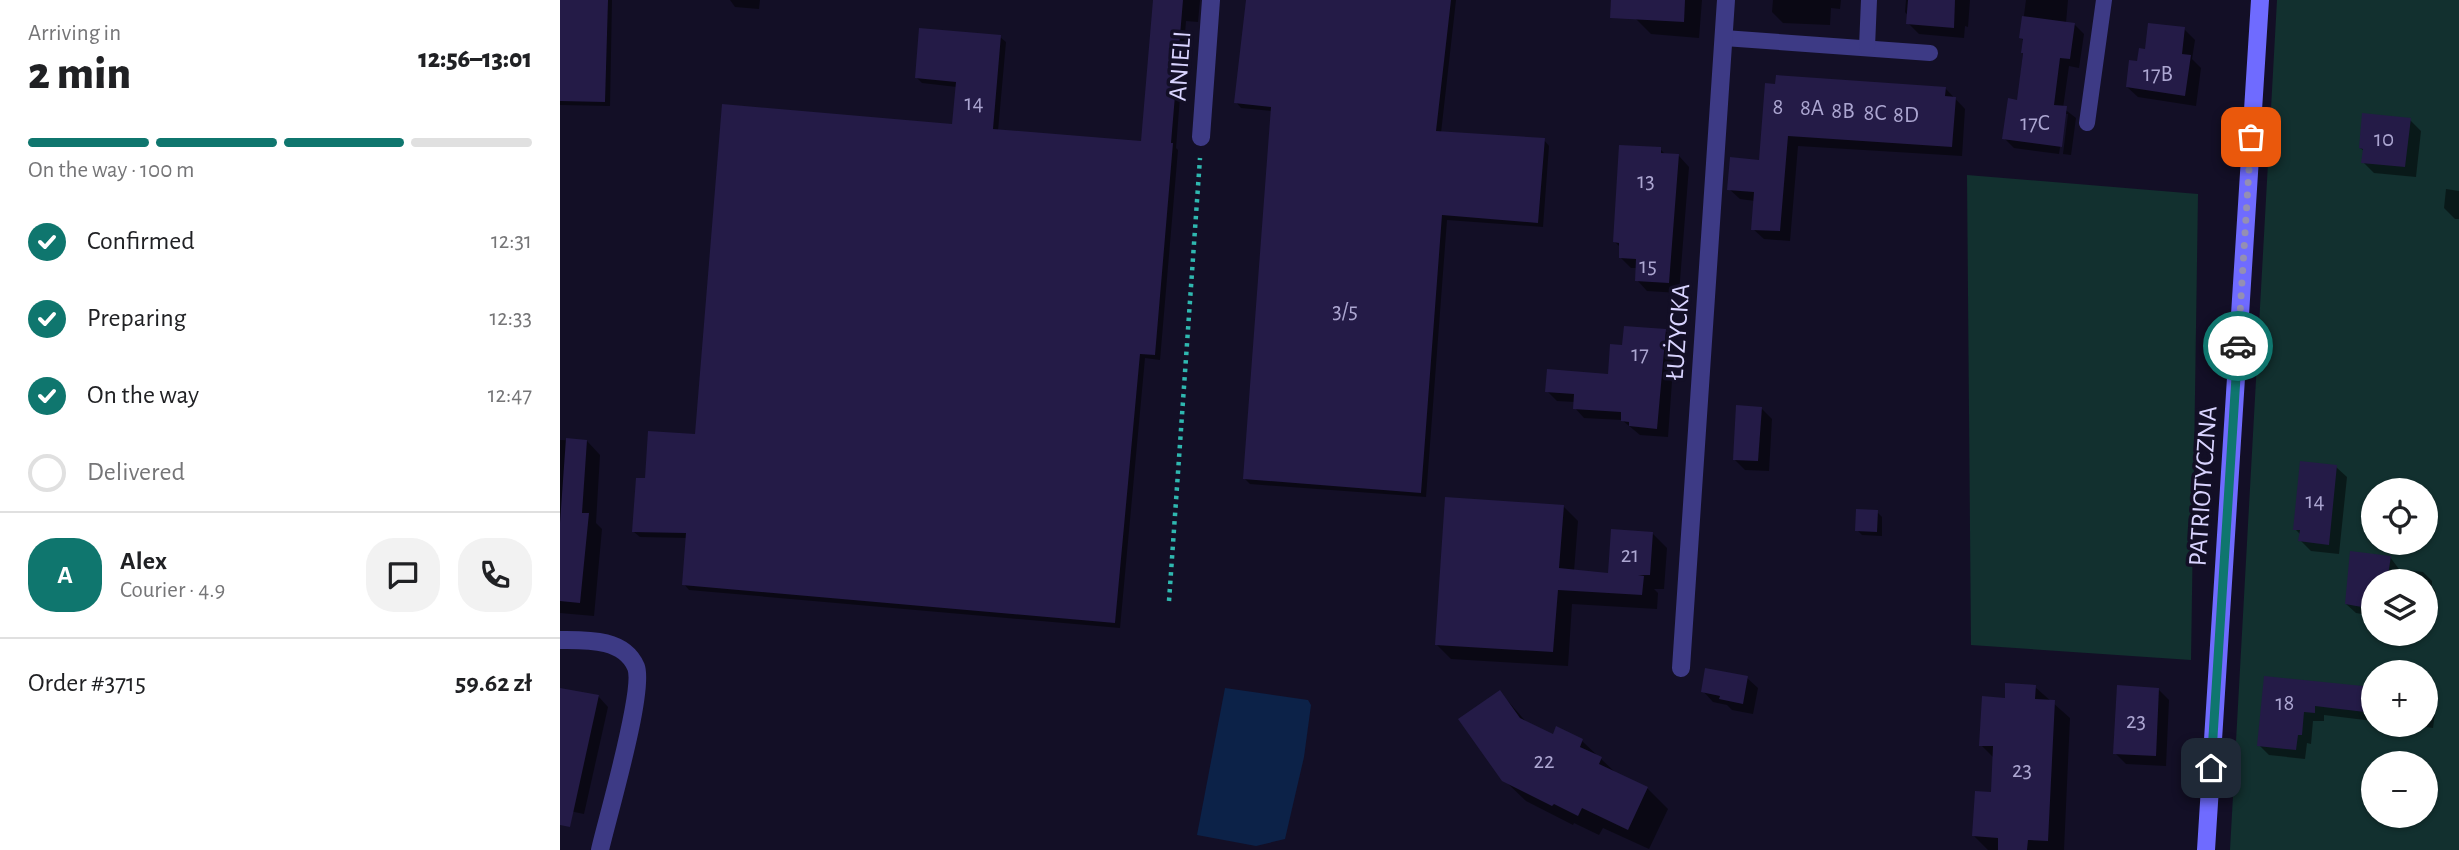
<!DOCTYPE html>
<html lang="en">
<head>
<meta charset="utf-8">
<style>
	body { margin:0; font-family:"Alegreya Sans",sans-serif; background:#f2f2f2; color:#202124; height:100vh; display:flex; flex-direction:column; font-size:26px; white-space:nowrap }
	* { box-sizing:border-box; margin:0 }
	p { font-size:23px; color:#757577 }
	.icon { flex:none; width:38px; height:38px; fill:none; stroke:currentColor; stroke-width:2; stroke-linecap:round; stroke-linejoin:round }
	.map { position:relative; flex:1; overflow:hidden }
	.panel { display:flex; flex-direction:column; background:#fff; width:560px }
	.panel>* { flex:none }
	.tools { position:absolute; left:1801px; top:478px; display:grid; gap:14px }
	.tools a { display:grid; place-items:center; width:77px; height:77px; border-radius:50%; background:#fff; box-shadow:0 2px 5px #0004; font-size:35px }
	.pin { position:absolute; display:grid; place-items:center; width:60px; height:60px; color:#fff; margin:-30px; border-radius:14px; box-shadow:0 4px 10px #0006 }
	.courier { position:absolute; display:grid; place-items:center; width:70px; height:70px; margin:-35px; border:5px solid #0f766e; border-radius:50%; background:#fff; color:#222; box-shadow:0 2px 9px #0007 }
	.head em { font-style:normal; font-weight:800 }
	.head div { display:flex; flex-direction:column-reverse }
	.head { display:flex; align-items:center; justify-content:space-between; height:119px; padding:0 28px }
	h1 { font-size:46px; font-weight:800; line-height:52px }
	.bar { display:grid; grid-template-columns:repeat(4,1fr); gap:10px 7px; align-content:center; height:84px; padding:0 28px }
	.bar i { height:9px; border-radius:5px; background:#e0e0e0 }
	.bar .selected { background:#0f766e }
	.bar p { grid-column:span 4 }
	.line { display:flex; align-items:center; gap:18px; padding:0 28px; border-top:2px solid #e0e0e0 }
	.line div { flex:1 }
	.round { display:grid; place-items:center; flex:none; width:74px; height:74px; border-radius:28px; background:#f2f2f2 }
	ol { padding:0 28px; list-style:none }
	li { display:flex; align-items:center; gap:21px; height:77px }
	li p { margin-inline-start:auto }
	li .icon { padding:7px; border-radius:50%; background:#0f766e; color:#fff; stroke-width:4 }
	li:last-child { color:#757577 }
	li i { width:38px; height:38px; border:4px solid #e0e0e0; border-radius:50% }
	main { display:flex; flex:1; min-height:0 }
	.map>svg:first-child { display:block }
	.green { fill:#12302f; fill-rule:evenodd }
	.water { fill:#0c2248 }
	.shadow { fill:#0007 }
	.building { fill:#241b47 }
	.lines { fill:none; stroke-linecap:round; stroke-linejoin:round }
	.path { stroke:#2fb8b0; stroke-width:4.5; stroke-dasharray:3.5 5; stroke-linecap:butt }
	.lane { stroke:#3d3a85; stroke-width:16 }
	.street { stroke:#3d3a85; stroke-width:18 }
	.secondary { stroke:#6f6bff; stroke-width:18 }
	.done { stroke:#948fb3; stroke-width:7; stroke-dasharray:0 12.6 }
	.route { stroke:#0f766e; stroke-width:9 }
	.labels { text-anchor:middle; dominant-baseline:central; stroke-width:7; stroke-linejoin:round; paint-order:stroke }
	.number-label { font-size:23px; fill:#aca6d1 }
	.street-label { font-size:26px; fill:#d9d4ff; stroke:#130f26 }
</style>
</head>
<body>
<main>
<section class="panel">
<div class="head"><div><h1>2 min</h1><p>Arriving in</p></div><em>12:56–13:01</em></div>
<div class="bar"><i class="selected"></i><i class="selected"></i><i class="selected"></i><i></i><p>On the way · 100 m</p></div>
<ol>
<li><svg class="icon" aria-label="check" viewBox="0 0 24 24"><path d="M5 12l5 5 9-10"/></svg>Confirmed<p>12:31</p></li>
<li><svg class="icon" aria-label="check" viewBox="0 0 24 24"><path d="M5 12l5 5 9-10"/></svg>Preparing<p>12:33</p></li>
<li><svg class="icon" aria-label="check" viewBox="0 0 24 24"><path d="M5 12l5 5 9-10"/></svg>On the way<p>12:47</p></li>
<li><i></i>Delivered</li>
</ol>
<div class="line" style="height:126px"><b class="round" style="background:#0f766e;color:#fff">A</b><div><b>Alex</b><p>Courier · 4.9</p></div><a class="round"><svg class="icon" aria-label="chat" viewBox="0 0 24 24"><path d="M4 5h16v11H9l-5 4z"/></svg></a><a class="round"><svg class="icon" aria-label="phone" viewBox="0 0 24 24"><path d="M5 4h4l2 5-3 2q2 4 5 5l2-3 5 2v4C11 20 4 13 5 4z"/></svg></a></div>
<div class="line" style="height:91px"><div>Order #3715</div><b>59.62 zł</b></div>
</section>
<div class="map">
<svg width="1899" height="850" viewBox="0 0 1899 850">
	<rect width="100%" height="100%" fill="#130f26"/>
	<g class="green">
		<path d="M1717 0H1899V850H1670ZM1813 490H1866V542H1813ZM1813 581H1866V634H1813ZM1813 672H1866V724H1813ZM1813 763H1866V816H1813Z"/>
		<polygon points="1407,175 1638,194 1631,660 1411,645"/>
	</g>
	<polygon class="water" points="665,688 748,700 751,705 744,757 725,839 696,846 637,835"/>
	<g class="shadow">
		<polygon points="0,0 52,0 50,106 0,105"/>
		<polygon points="170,0 200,0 199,9 175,7"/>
		<polygon points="596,0 640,0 638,22 626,21 616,148 618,150 600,360 585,358 560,628 129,590 124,584 128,538 80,537 74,532 86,480 136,436 393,126 397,87 362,83 357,78 440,37 446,42 438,131 583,142"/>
		<polygon points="687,0 896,0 881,133 984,140 989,146 983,227 887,220 866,497 690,484 684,478 712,111 681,108 676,102"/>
		<polygon points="1076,0 1142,0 1139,38 1091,34 1075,18"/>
		<polygon points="1213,0 1281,0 1280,9 1271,8 1270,25 1223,23 1212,12"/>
		<polygon points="1346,0 1410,0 1408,27 1405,26 1404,38 1359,34 1348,23 1348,16 1345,12"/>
		<polygon points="1466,0 1508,0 1506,23 1514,24 1524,34 1519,68 1509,66 1503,108 1516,118 1511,155 1503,154 1508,114 1505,114 1499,154 1454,148 1444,138 1458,102 1464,41 1461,38"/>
		<polygon points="1624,29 1635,40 1632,59 1641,68 1636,106 1578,97 1567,87 1586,50"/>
		<polygon points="1217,86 1385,88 1405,109 1402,156 1238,146 1230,241 1204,239 1193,229 1195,201 1180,199 1169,189 1201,162"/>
		<polygon points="1850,120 1861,131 1856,177 1814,173 1803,162 1804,151 1800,148"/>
		<polygon points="1100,149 1106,155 1119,156 1129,167 1119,293 1087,291 1077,280 1077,268 1071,268 1060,257 1061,248 1055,242"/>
		<polygon points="1886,189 1899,191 1899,219 1895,219 1884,208"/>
		<polygon points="1105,331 1115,340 1108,437 1080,435 1062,420 1024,418 1015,408 1015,402 997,401 987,391 1049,375 1064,347"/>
		<polygon points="1201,408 1212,419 1209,471 1185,470 1174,459"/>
		<polygon points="0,440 27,441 40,455 36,523 42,529 34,616 0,613"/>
		<polygon points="1776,467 1787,477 1779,554 1751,551 1740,540 1741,535 1735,529"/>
		<polygon points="1003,506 1018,521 1014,571 1049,575 1092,533 1107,548 1104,589 1094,589 1098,593 1097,609 1012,604 1008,666 891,659 876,644"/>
		<polygon points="1317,512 1322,517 1322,536 1302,535 1297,530"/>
		<polygon points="1830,557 1839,569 1863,572 1872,581 1872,587 1876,592 1873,623 1866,622 1866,581 1813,581 1813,616 1796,613 1786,604"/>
		<polygon points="1187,678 1198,688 1193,714 1172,710 1167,705 1153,702 1143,691"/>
		<polygon points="1706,678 1813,690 1813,721 1764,715 1764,721 1753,721 1751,744 1747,743 1745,759 1709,755 1699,745"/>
		<polygon points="1475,687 1510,718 1504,850 1428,850 1414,836 1432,794 1434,758 1421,745 1446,699"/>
		<polygon points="1598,689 1609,700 1606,766 1566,764 1555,753"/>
		<polygon points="0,690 38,696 48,707 24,814 0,809"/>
		<polygon points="940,692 968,724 993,736 997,729 1022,741 1057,774 1087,788 1108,809 1089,849 1043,828 1039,835 1014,823 1013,825 966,801 944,780"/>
		<polygon points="1866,696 1876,706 1873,728 1844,724 1866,724"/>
	</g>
	<g class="building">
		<polygon points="0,0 48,0 45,102 0,101"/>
		<polygon points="593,0 623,0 611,143 613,143 595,355 580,354 555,623 122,585 126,533 72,532 76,478 85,478 88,431 135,434 162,104 392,124 396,82 355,78 359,28 441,35 433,129 581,141"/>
		<polygon points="686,0 891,0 876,131 985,138 978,223 882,215 861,493 683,479 711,107 674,103"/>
		<polygon points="1051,0 1125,0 1124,22 1050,18"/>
		<polygon points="1348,0 1395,0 1394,28 1346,24"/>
		<polygon points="1462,16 1515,23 1510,59 1500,58 1494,105 1507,106 1502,147 1442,139 1448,98 1457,100 1463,53 1461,53 1463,39 1459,38"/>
		<polygon points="1588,23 1625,27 1622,54 1631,55 1625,96 1566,87 1569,60 1577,61 1579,48 1585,49"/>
		<polygon points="1216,75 1386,87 1385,96 1396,97 1392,147 1228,136 1220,231 1191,230 1194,192 1167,190 1170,157 1199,160 1205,83 1215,84"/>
		<polygon points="1802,113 1851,118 1845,167 1801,163 1803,149 1799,148"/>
		<polygon points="1059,145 1101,147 1101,153 1119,154 1109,283 1075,281 1076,259 1059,258 1059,243 1053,242"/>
		<polygon points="1064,326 1106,329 1097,429 1069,426 1069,422 1061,421 1061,412 1013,409 1014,394 985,392 987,369 1048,374 1050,344 1062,345"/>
		<polygon points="1176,405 1202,407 1198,461 1173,460"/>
		<polygon points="6,438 27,440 22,513 29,513 20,603 0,601 0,523"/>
		<polygon points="1740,461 1777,465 1769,545 1738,541 1740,530 1733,530"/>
		<polygon points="885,497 1004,505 999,568 1048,573 1051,529 1093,532 1090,575 1078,575 1084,576 1082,595 998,590 993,652 875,645"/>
		<polygon points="1296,509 1318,510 1317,532 1295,531"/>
		<polygon points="1790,551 1831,556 1827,581 1813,581 1813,609 1785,604"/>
		<polygon points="1145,668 1188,676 1183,704 1159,699 1160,696 1141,692"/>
		<polygon points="1704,676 1813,687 1813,713 1755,706 1755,713 1744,712 1742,735 1738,735 1736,750 1697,746"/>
		<polygon points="1445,683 1476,685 1475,699 1495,700 1488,841 1468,840 1467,850 1438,850 1438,838 1412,836 1415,791 1431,792 1433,746 1419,746 1422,696 1445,698"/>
		<polygon points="1557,685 1599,688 1596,756 1553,754"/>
		<polygon points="0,688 39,695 10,827 0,825"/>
		<polygon points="940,690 960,718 993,734 996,726 1023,739 1020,747 1042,757 1039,764 1088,787 1068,830 1022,808 1018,816 994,804 992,806 942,781 898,719"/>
	</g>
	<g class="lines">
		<polyline class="path" points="609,601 640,158"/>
		<g class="lane">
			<polyline points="1164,38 1370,53"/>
			<polyline points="1307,47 1309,0"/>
			<polyline points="1527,123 1544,0"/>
		</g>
		<g class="street">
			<polyline points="641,137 651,0"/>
			<path d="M0 640C26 640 64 638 76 667 85 690 47 819 40 850"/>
			<polyline points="1121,668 1166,0"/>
		</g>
		<polyline class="secondary" points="1646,850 1700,0"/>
	</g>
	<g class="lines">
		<polyline class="done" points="1678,346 1691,137"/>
		<polyline class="route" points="1651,768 1678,346"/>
	</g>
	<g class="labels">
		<g class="number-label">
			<text x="1598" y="74">17B</text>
			<text x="414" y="103">14</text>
			<text x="1218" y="107">8</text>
			<text x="1252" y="108">8A</text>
			<text x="1283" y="111">8B</text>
			<text x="1315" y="113">8C</text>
			<text x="1346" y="115">8D</text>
			<text x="1475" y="123">17C</text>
			<text x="1824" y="139">10</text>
			<text x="1086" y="181">13</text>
			<text x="1088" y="266">15</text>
			<text x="785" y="311">3/5</text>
			<text x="1080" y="354">17</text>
			<text x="1755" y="501">14</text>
			<text x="1070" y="555">21</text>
			<text x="1725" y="703">18</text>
			<text x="1576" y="721">23</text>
			<text x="984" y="761">22</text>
			<text x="1462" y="770">23</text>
		</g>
		<g class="street-label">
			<text transform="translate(620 66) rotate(-86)">ANIELI</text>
			<text transform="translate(1118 332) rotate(-86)">ŁUŻYCKA</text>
			<text transform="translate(1643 486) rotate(-86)">PATRIOTYCZNA</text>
		</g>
	</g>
</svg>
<div class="tools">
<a><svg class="icon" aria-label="locate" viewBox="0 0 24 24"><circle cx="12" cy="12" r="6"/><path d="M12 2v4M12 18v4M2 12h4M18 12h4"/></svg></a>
<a><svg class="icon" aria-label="layers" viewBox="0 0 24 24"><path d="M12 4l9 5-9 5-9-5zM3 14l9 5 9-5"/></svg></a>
<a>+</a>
<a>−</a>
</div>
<div class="pin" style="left:1691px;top:137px;background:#ea580c"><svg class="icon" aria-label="bag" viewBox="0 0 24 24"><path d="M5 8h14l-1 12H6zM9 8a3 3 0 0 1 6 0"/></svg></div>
<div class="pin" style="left:1651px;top:768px;background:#1f2937"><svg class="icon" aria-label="home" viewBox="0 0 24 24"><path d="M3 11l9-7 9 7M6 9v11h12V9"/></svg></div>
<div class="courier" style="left:1678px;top:346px"><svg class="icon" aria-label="car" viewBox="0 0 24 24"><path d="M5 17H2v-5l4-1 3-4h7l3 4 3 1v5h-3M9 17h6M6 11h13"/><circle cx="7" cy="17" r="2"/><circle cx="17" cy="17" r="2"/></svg></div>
</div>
</main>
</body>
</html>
